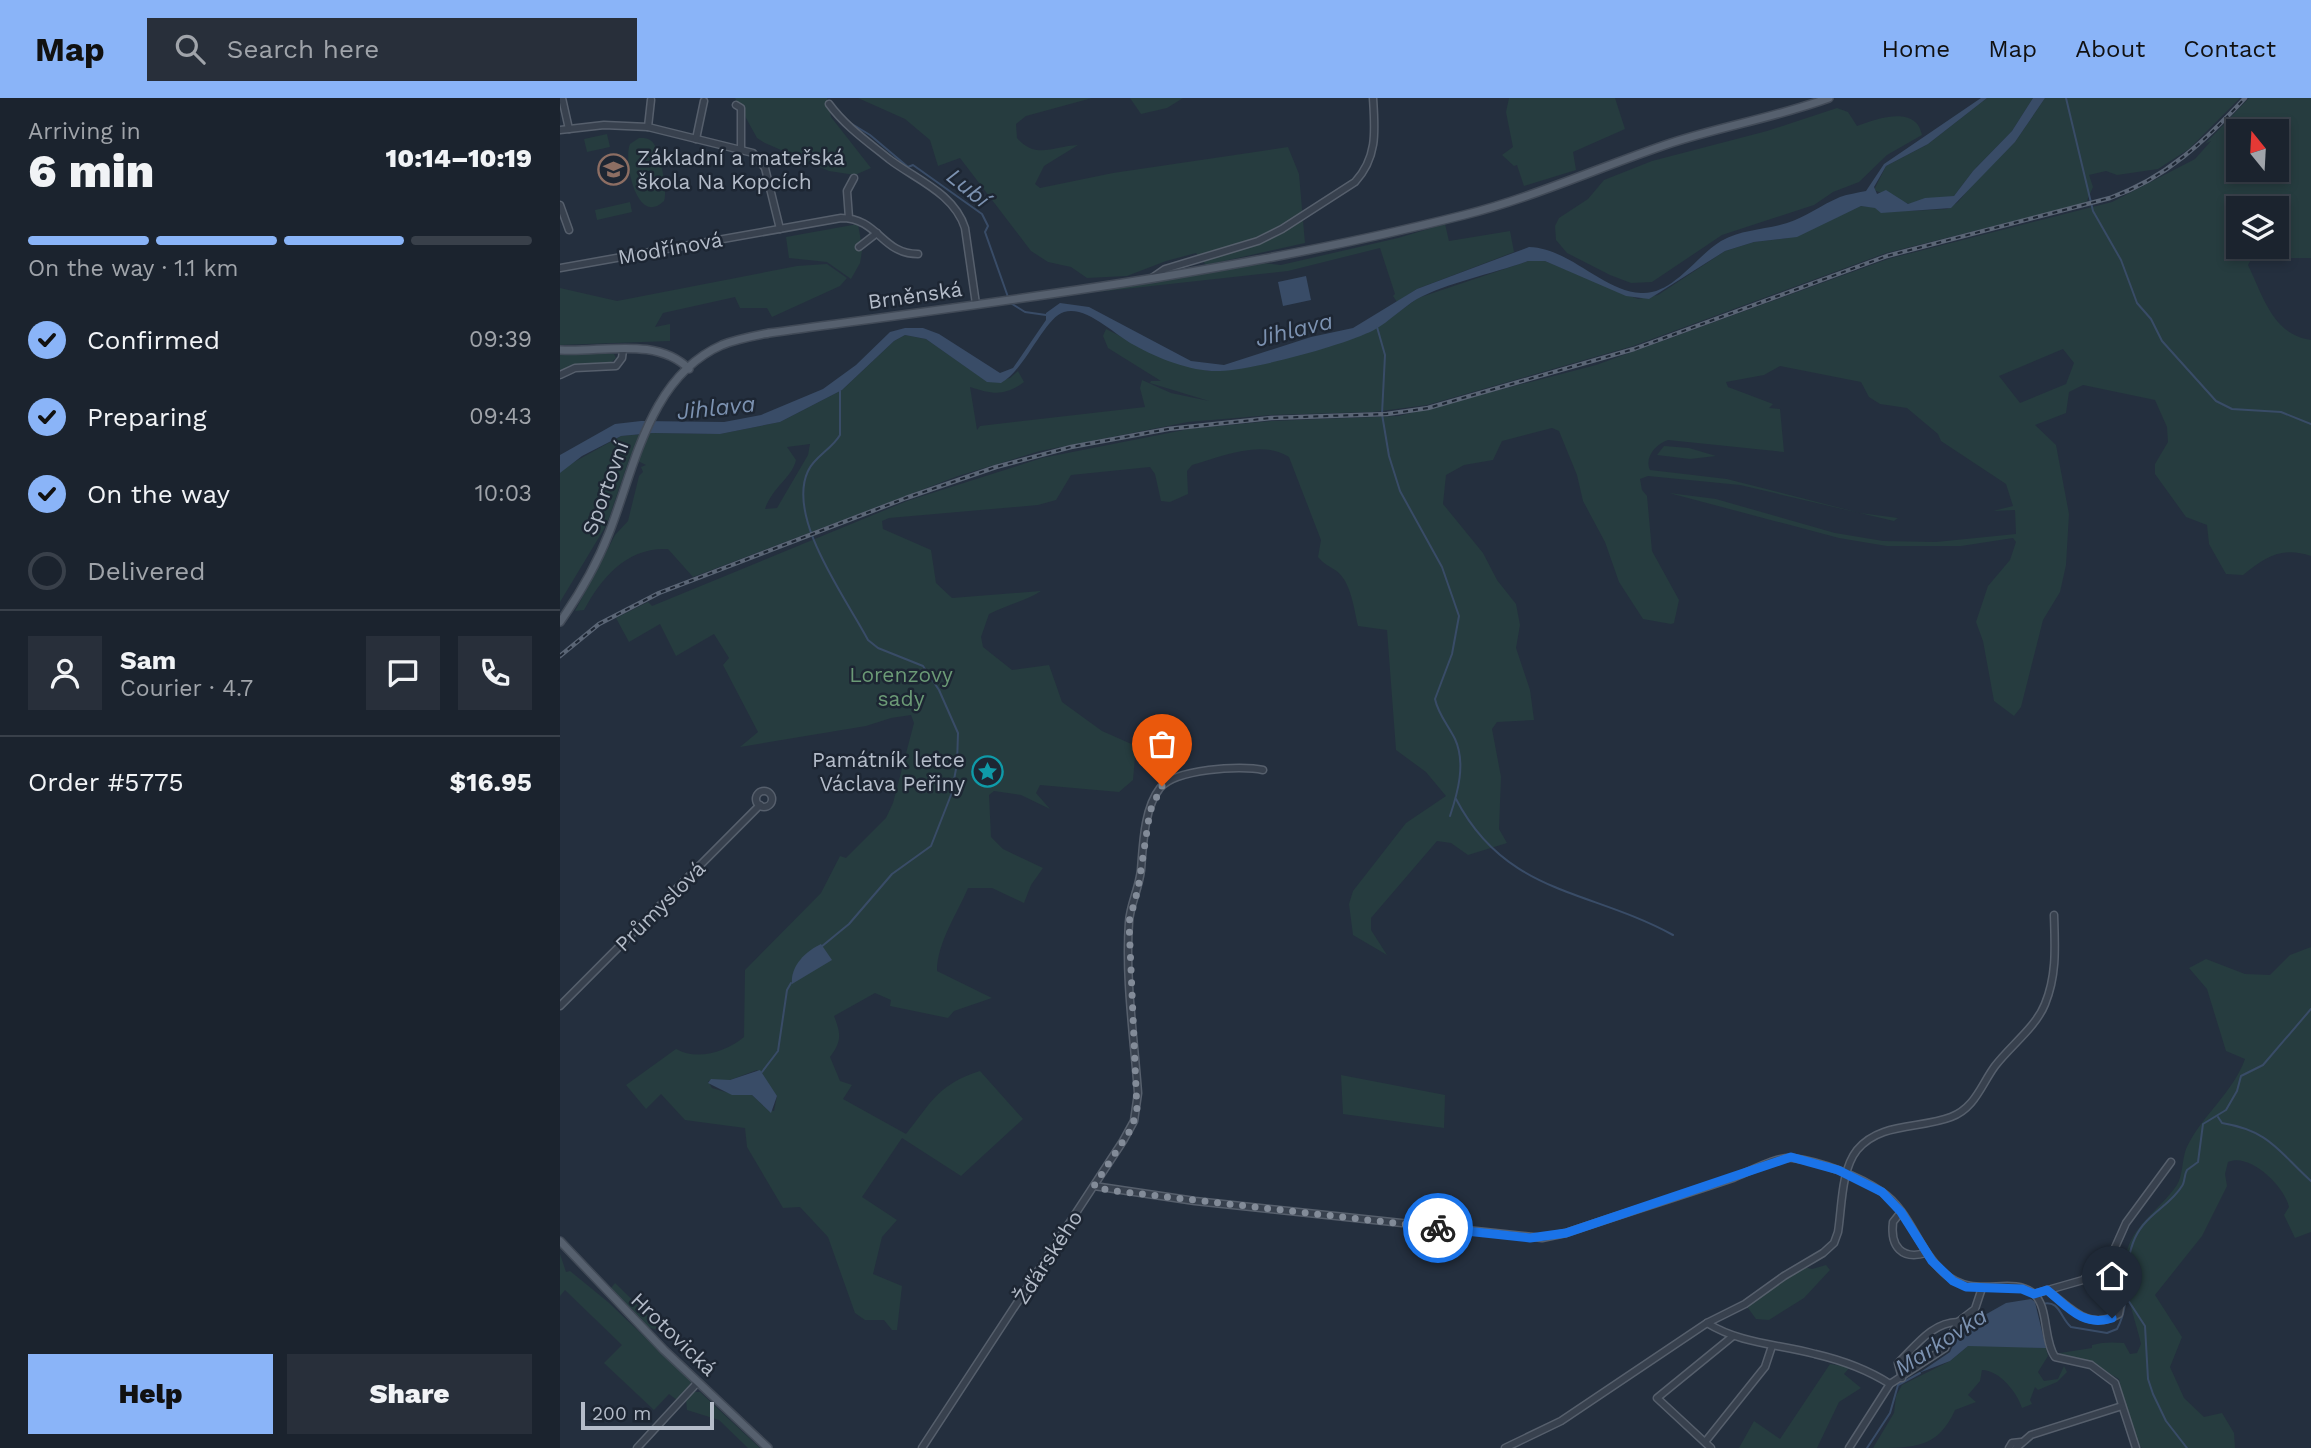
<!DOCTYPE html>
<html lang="en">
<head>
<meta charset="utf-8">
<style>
	body { margin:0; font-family:"Work Sans",sans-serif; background:#282f3a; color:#f1f3f6; height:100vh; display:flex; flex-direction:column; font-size:26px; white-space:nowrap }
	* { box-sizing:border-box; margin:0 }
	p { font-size:23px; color:#a0a4aa }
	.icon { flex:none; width:38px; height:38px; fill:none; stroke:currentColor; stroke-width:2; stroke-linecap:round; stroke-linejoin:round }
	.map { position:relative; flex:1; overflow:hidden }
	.side { display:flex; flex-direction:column; background:#1b232e; width:560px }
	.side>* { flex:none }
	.needle { width:46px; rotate:342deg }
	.tools { position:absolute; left:1666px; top:21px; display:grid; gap:14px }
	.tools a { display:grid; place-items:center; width:63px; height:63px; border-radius:0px; background:#1b232e; box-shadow:0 4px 10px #0003,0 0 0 2px #39404a; font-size:35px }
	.scale { position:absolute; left:21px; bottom:18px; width:133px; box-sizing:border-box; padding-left:7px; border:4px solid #b4bcc9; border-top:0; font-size:19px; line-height:24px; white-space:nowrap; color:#b4bcc9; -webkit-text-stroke:5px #1d2633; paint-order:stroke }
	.pin { position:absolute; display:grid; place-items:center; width:60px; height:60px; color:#fff; margin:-72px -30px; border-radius:50% 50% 50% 0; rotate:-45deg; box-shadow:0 0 7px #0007 }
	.pin .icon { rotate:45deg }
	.courier { position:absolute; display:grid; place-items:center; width:70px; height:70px; margin:-35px; border:5px solid #1a73e8; border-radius:50%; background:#fff; color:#222; box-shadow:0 2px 9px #0007 }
	.headline em { font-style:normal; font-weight:800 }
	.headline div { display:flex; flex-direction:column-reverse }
	.headline { display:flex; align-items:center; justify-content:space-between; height:119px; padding:0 28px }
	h1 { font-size:46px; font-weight:800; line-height:52px }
	.bar { display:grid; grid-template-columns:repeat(4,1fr); gap:10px 7px; align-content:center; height:84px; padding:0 28px }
	.bar i { height:9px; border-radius:5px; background:#39404a }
	.bar .on { background:#8ab4f8 }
	.bar p { grid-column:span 4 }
	.line { display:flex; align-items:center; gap:18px; padding:0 28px; border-top:2px solid #39404a }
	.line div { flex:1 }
	.round { display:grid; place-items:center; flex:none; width:74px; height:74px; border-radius:0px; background:#282f3a }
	ol { padding:0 28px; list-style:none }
	li { display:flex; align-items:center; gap:21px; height:77px }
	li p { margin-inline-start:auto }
	li .icon { padding:7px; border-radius:50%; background:#8ab4f8; color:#111; stroke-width:4 }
	li:last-child { color:#a0a4aa }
	li i { width:38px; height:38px; border:4px solid #39404a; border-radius:50% }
	.cta { display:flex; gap:14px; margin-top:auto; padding:14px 28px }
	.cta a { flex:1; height:80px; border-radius:0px; background:#8ab4f8; color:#111; font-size:28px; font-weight:800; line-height:80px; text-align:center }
	.cta a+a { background:#282f3a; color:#f1f3f6 }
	header { display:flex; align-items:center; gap:42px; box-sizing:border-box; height:98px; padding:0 35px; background:#8ab4f8; color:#111 }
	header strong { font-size:33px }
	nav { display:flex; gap:38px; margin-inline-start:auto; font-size:24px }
	.search { width:490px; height:63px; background:#282f3a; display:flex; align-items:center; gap:18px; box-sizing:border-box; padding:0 24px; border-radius:0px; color:#a0a4aa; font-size:26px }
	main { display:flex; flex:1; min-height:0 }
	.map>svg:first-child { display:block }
	.green { fill:#263c3f; fill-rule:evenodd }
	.water { fill:#394c67 }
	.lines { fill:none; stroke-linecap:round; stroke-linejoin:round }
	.stream { stroke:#394c67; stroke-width:2 }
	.minor-casing { stroke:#565f6c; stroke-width:9 }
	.major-casing { stroke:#414a57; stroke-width:10 }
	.minor { stroke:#38414e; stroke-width:6 }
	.major { stroke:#56606e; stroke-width:7 }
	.rail-casing { stroke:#5a6575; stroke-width:4.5 }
	.rail { stroke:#1d2633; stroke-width:2; stroke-dasharray:5; stroke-linecap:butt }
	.done { stroke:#828b98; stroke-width:7; stroke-dasharray:0 12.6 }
	.route { stroke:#1a73e8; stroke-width:9 }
	.labels { text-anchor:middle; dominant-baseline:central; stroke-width:5; stroke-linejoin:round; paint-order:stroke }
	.poi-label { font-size:21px; fill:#b4bcc9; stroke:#1d2633; text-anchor:start }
	.street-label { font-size:21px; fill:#b4bcc9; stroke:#1d2633 }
	.park-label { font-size:21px; fill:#6b9a76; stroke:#1d2633 }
	.water-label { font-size:23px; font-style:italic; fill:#7c92b1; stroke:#1d2633 }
</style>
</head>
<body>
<header>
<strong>Map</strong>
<div class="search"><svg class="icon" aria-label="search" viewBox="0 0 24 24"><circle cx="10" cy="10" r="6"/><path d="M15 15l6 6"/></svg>Search here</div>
<nav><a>Home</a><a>Map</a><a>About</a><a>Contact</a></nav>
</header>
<main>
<section class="side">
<div class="headline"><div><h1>6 min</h1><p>Arriving in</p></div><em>10:14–10:19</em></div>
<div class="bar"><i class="on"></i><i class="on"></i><i class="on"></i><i></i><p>On the way · 1.1 km</p></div>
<ol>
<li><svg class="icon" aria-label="check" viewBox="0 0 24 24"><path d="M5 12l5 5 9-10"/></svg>Confirmed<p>09:39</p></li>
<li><svg class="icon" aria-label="check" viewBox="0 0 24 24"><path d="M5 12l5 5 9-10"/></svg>Preparing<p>09:43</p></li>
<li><svg class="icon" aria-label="check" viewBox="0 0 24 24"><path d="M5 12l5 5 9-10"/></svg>On the way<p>10:03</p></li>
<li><i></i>Delivered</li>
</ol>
<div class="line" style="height:126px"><a class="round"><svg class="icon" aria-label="person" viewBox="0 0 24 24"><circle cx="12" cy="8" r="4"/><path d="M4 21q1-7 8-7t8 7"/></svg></a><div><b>Sam</b><p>Courier · 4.7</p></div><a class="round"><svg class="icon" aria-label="chat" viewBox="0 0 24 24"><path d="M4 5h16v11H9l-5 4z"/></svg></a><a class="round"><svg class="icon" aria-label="phone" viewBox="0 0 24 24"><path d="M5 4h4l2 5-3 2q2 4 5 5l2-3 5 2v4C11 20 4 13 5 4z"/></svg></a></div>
<div class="line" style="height:91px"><div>Order #5775</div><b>$16.95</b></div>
<div class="cta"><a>Help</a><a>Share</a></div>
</section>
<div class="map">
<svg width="1751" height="1350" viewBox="0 0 1751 1350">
	<rect width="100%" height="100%" fill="#242f3e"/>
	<g class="green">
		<polygon points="175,0 267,0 271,19 311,70 295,77 269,73 205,45 197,40"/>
		<path d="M298 0H532L466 18 456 26 457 40C476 62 494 48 518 47L484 68 475 86 480 90 553 75 728 49 739 76 745 145 646 167 636 155 606 163 567 178 527 180 511 169 488 164 471 153 400 60 378 68 370 42 345 21Z"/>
		<polygon points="570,0 623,0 607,10 581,16"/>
		<polygon points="949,0 1055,0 1065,31 1013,54 1016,72 964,88 957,67 954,68 942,57 953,49 946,14"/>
		<polygon points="1427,0 1473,0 1452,33 1413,73 1394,98 1349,106 1314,92 1326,68 1368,46"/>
		<path d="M1485 0H1680L1629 51 1598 71 1557 77 1546 73 1529 77 1533 89 1526 105 1326 155 1073 248 867 307 813 314 711 317 628 324 480 353 398 378 133 479 108 451C67 449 42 479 24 512L15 513 55 437 68 423 79 378 83 374 81 369 86 367 70 359 47 426 0 504V375L7 368 61 338 93 335 160 336 220 324 282 292 334 243 345 237 366 241 428 284 450 280 458 273 464 284C444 299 432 296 410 289L417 332 420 328 585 309 580 290 582 282 611 295 649 303 590 285 591 283H601L548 250 543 238 546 231 604 260 648 273 815 231 858 200 968 163H985L1078 201 1098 197 1165 153 1194 144 1228 140 1301 108 1350 113 1387 111 1398 104 1423 74 1455 44ZM250 346 248 357 217 410 205 411C213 388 232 380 236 362L227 349Z"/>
		<path d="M1689 0H1751V160H1692L1688 167C1703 198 1713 237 1751 242V458C1722 448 1705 459 1683 477L1666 476 1649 446 1647 427 1626 419 1595 376V366L1608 344 1607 329 1595 302 1523 287 1509 294 1506 315 1475 327 1496 347 1509 416 1506 467 1500 494 1483 522 1461 609 1454 618 1434 603 1423 543 1416 524 1428 488 1450 462 1456 444 1453 440 1401 448H1327L1279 440 1109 395 1156 401 1275 435 1323 443 1376 444 1456 436 1455 412 1433 413 1453 408 1446 386 1381 343 1378 336 1347 310 1320 306 1309 299 1301 284 1220 268 1204 277 1166 284 1168 289 1213 306 1209 310 1220 311 1224 354 1108 342C1096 346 1084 359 1090 372L1167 381 1300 415 1338 420 1334 423 1180 387 1088 378 1080 381 1082 392 1087 398 1092 453 1119 502 1114 525 1111 526 1083 521 1059 484 1045 444 1023 403 1017 377 999 333 992 330 942 343 933 362 904 367 886 377 883 406 923 455 937 482 956 506 960 527 956 550 970 592 974 622 937 624 932 631 941 679 939 731 947 745 908 757 891 745 877 743 811 820V832L827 857 793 837 789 806 793 793 846 725 886 698 866 674 836 652 827 532 798 528C794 511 791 482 775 472 767 467 764 466 758 459L761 442 729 359C701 341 661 359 632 367L627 373 628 396 610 404 601 403 595 376 590 369 511 377 496 402 478 407 329 420 322 423 323 431 371 452 376 485 392 500 481 493C468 502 446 507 429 516L421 539 423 549 452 572 489 567 502 604 542 633 576 648 573 682 559 694 480 687 476 695 490 711 461 697 434 693 429 697 431 739 443 751 483 770 471 787 464 805 432 790H408C397 816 377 845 377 873L432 900 394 913 388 920 330 908 331 902 315 895 274 918C281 936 282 943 270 959L280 983 292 987 283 1001 346 1036C371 1005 378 986 420 973L463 1021 401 1078 342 1040 302 1099 337 1122 322 1139 313 1176 342 1188 337 1232H332L324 1222H305L295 1215 268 1139 240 1109 223 1110 187 1049 185 1030 125 1022 101 996 86 1011 66 987 116 951C137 963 166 954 184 939L185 872 261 795 280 758 286 760 326 720 333 705 354 625 351 617 331 620 306 628 180 649 198 634 163 567 169 560 154 536 116 558 100 526 69 544 56 520 88 504 92 508 347 403 482 360 629 331 711 323 839 318 1036 267 1328 161 1552 104 1635 61 1651 43 1645 46ZM1678 33H1717V72H1678ZM1678 110H1717V149H1678ZM1503 251 1514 265 1506 286 1460 305 1439 278ZM197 972 217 998 214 1013 207 1011 192 997H176L152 990 148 983 170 982Z"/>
		<path d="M1277 10 1288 14 1297 28C1316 21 1356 6 1362 37L1327 57 1299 84 1273 94 1254 107 1162 137 1092 184 1071 185 1050 177 1007 155 996 142 995 128 999 120 1028 101 1044 82 1092 63 1207 33Z"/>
		<polygon points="47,36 50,49 27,54 24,41"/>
		<path d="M79 40C85 40 90 40 94 46 100 55 108 94 104 103 76 130 63 61 70 46Z"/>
		<polygon points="70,104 72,114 37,122 35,112"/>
		<polygon points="298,126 301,143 296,147 302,153 300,165 291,181 267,164 229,160 226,139"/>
		<polygon points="885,126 889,143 950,133 954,154 857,191 837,204 833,198 835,196 820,150 728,173 537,194 703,165 721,167 838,140"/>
		<polygon points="267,166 287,180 280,188 212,219 207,210 180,210 175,199 103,215 95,229 110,226 110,243 0,247 0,190 57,203 237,168"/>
		<path d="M0 255 54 256 56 260C44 274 17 263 0 273Z"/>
		<polygon points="1104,348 1129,350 1156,358 1130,361 1097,357"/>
		<path d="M1751 849V1134L1735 1140 1724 1117 1729 1109C1725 1089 1690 1054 1668 1064L1665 1076 1667 1088 1642 1138 1595 1197 1622 1239 1610 1269 1624 1300 1644 1319 1662 1315 1674 1335 1675 1350H1582L1572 1339 1559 1281 1526 1262 1500 1260V1255L1532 1250V1247C1542 1244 1553 1244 1564 1245L1570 1256 1577 1255 1581 1246C1575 1219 1562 1189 1565 1161 1570 1128 1599 1113 1617 1087 1623 1077 1622 1062 1626 1051 1641 1018 1673 995 1685 961L1666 953 1647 891 1629 870 1646 861 1685 876 1710 877 1730 857Z"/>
		<polygon points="781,977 885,997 884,1030 783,1016"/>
		<polygon points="0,1156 6,1174 10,1173 48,1204 132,1284 117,1302 109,1296 94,1312 44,1265 62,1247 5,1192 0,1198"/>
		<polygon points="1266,1167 1270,1172 1244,1200 1209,1222 1196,1221 1188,1210 1191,1206 1244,1169 1252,1171"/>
		<polygon points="55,1185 99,1228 95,1231 89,1230 51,1190"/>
		<path d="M1434 1247 1486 1250 1488 1258 1478 1274 1484 1283 1498 1281 1504 1268 1507 1274 1497 1284 1478 1292 1475 1289 1470 1302 1472 1306 1462 1310C1457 1294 1439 1272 1422 1272L1420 1283 1408 1297 1416 1304 1395 1312C1378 1350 1355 1350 1313 1350L1334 1315 1336 1298 1342 1287 1390 1263 1408 1248Z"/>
		<polygon points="1270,1266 1290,1269 1284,1276 1301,1290 1279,1304 1257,1350 1179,1350 1194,1323 1220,1341"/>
		<polygon points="140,1294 200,1350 188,1350 159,1322 127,1312 126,1302 134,1294"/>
	</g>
	<g class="water">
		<path d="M1421 0H1427L1368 46 1326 68 1314 89 1317 96 1326 92 1348 106 1365 100 1394 98 1413 73 1452 33 1473 0H1485L1455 44 1391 110 1321 115 1315 110 1301 108 1237 139 1194 144 1165 153 1089 201 1066 198 985 163H968C935 175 886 185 857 201 842 210 830 223 814 232 785 247 693 272 660 273 632 274 599 261 574 247 555 237 526 207 504 214 484 220 466 271 441 285L427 284 366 241 345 237 334 243 282 292 220 324 160 336 93 335 61 338 22 358 0 375V357L55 326 81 323 164 324 201 317 263 291 296 267 330 234 345 230H363L379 236 440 275 453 270 486 222V215L500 205 529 209 631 263 664 267 751 239 793 230 857 191 969 149C1010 150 1042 193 1081 195 1113 197 1136 158 1161 143 1182 131 1204 132 1227 125 1246 119 1261 107 1280 99 1288 96 1297 95 1306 93L1324 66Z"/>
		<polygon points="746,178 751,202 723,208 718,184"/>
		<path d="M261 846 272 862 232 886C230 868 246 853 261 846Z"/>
		<polygon points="200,972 217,998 211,1015 192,997 172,997 148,985 151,981 170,982"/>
		<polygon points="1471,1201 1475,1204 1486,1250 1408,1248 1390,1263 1359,1275 1390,1254 1398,1236 1407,1227 1446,1205"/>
	</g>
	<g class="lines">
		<g class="stream">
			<polyline points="1506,0 1533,113 1561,162 1577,205 1591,221 1602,243 1656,303 1672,311 1721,314 1751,326"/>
			<polyline points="292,26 310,37 348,69 353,67 422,116 428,128 425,134 448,199"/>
			<polyline points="449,204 465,214 486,217"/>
			<path d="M817 229 825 257 822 316 829 358 840 393 882 469 899 518 892 556 875 601C878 616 888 627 895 641 906 665 898 694 890 718"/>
			<path d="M896 701C946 797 1029 791 1113 837"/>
			<path d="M261 849 289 826 332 776 371 748 391 697 397 666 398 635 379 592 363 568 318 550 308 542C286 500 226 420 248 373 254 359 272 351 280 337V293"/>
			<polyline points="202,974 218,953 227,892 231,885"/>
			<path d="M1658 1019 1662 1025C1710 1033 1718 1053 1751 1083"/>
			<polyline points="1568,1202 1585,1228 1588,1281 1593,1296 1606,1323 1627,1350"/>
			<path d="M1482 1206C1500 1201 1500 1220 1511 1229L1547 1235 1557 1231C1573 1202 1561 1170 1575 1140 1586 1116 1610 1108 1622 1088 1625 1084 1624 1077 1627 1072L1638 1064 1643 1026 1666 1012 1677 993 1681 978 1703 967 1751 911"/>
			<polyline points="1307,1350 1330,1315 1338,1287 1360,1275"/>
		</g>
		<defs>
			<g id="minor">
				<polyline points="2,0 9,31"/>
				<path d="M269 6C285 28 308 44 329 61 355 81 394 95 405 130L416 206"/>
				<polyline points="176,7 181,10 181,52"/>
				<polyline points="88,29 91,2"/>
				<polyline points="0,32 44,27 88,29 193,55 205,70 220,131"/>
				<polyline points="136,41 144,3"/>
				<polyline points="0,107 9,132"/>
				<polyline points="289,120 287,93 294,80"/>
				<polyline points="299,149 317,135"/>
				<path d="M0 170 281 120C319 120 321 156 358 156"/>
				<path d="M592 180 605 171 698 143 722 131 795 84C818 59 815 32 813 0"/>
				<polyline points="0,277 15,270 56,268 62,260 63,252"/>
				<circle cx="204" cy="701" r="8"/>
				<polyline points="0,908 200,707"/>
				<path d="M534 1088 635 1103 982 1140 1006 1135C1062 1116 1117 1099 1173 1080 1189 1074 1216 1058 1233 1060 1262 1064 1298 1078 1322 1094 1350 1113 1358 1151 1383 1174 1413 1203 1450 1177 1473 1195 1489 1208 1483 1242 1495 1259L1531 1267 1555 1285 1576 1350"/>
				<path d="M1341 1114 1333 1124C1330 1149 1342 1162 1366 1155"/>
				<path d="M1487 1192C1510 1209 1528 1234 1559 1216L1562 1197"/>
				<polyline points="1474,1196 1523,1182 1553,1154 1566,1125 1611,1064"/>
				<path d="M1147 1225C1181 1246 1218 1246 1255 1256 1281 1262 1308 1272 1330 1286"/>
				<path d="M1342 1280 1338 1265C1355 1249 1372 1224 1398 1224"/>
				<polyline points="1145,1344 1205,1269 1212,1248"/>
				<polyline points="77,1350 138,1284"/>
				<path d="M362 1350 563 1043 574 1023 578 995C574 939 565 880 569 824 570 807 579 790 581 772 583 747 584 710 600 690 615 671 681 667 703 672"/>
				<path d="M945 1350 1001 1323 1147 1225 1185 1206 1224 1178 1263 1155 1274 1145 1278 1134C1282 1109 1281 1072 1297 1052 1320 1024 1360 1031 1391 1019 1415 1010 1421 987 1435 968 1450 948 1476 929 1485 906 1497 877 1495 848 1494 817"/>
				<polyline points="1151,1350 1097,1300 1173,1238"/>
				<polyline points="1289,1350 1330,1286 1385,1250 1398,1224 1415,1211 1422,1190"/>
				<polyline points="1449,1350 1452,1345 1461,1344"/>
				<polyline points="1456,1350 1471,1337 1562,1308"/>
			</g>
			<g id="major">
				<path d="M0 252C41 255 96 238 129 271"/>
				<path d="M0 524C19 497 37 466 49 435 75 369 89 279 162 247 177 241 194 238 209 235 443 203 676 175 904 117 975 99 1042 68 1111 45 1163 28 1217 19 1269 0"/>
				<polyline points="0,1143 104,1252 208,1350"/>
			</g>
		</defs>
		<use href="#minor" class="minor-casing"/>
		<use href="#major" class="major-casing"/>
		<use href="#minor" class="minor"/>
		<use href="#major" class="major"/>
		<defs>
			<path id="rail" d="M0 558 39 526 99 495 346 400 436 369 511 349 608 331 711 320 827 316 868 310 1074 251 1327 158 1550 100C1606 80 1645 43 1685 0"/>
		</defs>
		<use href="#rail" class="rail-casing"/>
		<use href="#rail" class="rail"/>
	</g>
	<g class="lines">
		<polyline class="done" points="602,688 590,713 578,791 569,824 577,1013 571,1031 534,1088 547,1092 878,1130"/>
		<path class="route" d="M878 1130 970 1140 1006 1135 1231 1059 1278 1072 1322 1094 1341 1114 1372 1163 1393 1183 1406 1189 1462 1191 1474 1196 1487 1192C1507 1208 1523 1230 1552 1220"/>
	</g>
	<defs>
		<symbol id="school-ring" viewBox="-11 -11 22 22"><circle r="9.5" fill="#1d2633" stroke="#8d6e63" stroke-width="1.5"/><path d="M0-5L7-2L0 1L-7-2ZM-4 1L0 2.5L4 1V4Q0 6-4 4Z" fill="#8d6e63"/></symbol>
		<symbol id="sight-ring" viewBox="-11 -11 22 22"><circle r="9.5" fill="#1d2633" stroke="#0f9aa8" stroke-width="1.5"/><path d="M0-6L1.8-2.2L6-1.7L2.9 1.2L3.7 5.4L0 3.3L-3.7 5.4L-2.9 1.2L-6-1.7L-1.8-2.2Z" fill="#0f9aa8"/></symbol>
	</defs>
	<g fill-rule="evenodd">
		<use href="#school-ring" x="36" y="54" width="35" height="35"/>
		<use href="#sight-ring" x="410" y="656" width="35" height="35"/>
	</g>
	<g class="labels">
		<g class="poi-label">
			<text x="77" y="59">Základní a mateřská<tspan x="77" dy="24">škola Na Kopcích</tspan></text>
			<text x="405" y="661" text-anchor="end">Památník letce<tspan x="405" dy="24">Václava Peřiny</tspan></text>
		</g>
		<g class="street-label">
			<text transform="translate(110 150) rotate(-10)">Modřínová</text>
			<text transform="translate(355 197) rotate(-8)">Brněnská</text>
			<text transform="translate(45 390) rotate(-70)">Sportovní</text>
			<text transform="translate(100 808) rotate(-45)">Průmyslová</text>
			<text transform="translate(488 1159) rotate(-57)">Žďárského</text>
			<text transform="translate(114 1236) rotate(44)">Hrotovická</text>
		</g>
		<g class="park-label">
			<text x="341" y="576">Lorenzovy<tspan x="341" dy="24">sady</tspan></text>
		</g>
		<g class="water-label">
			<text transform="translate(408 90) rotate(39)">Lubí</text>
			<text transform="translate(734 232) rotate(-14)">Jihlava</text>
			<text transform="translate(156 310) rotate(-6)">Jihlava</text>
			<text transform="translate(1381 1244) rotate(-33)">Markovka</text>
		</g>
	</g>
</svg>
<div class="tools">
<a><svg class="needle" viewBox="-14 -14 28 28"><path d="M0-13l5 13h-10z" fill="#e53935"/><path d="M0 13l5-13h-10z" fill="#a0a4aa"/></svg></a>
<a><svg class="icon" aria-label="layers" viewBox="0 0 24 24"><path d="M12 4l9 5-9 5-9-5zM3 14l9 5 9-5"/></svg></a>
</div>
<div class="scale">200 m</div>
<div class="pin" style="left:602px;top:688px;background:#ea580c"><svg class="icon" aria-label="bag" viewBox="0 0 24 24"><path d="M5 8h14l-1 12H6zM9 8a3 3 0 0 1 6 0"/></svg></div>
<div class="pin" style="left:1552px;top:1220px;background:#1f2937"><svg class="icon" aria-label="home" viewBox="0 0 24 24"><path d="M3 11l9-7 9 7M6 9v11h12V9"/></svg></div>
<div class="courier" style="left:878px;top:1130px"><svg class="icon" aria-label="bike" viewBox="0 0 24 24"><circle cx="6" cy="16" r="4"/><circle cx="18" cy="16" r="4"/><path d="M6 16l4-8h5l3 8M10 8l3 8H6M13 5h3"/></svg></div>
</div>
</main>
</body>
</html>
